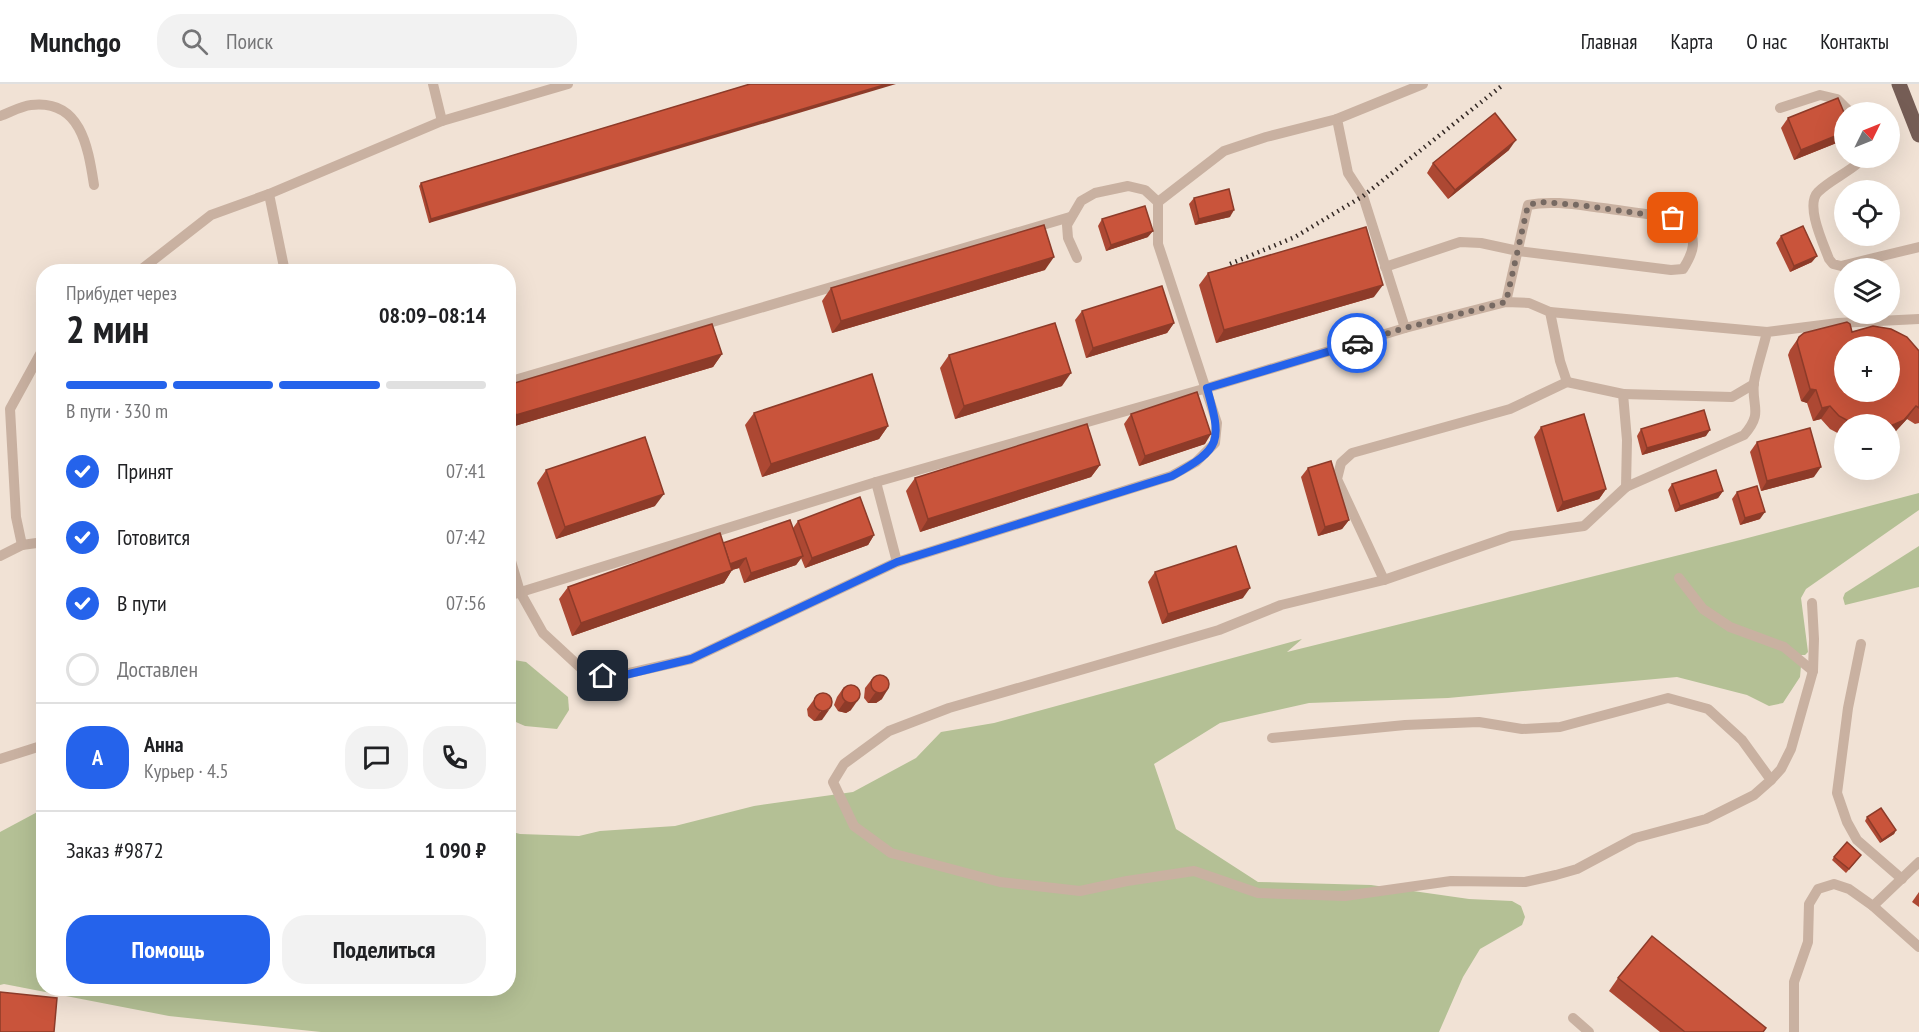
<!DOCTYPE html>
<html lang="ru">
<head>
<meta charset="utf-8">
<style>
	body { margin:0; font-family:"PT Sans Narrow",sans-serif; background:#f2f2f2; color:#202124; height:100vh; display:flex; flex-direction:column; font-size:22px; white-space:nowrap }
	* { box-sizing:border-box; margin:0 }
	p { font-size:20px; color:#757577 }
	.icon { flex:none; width:33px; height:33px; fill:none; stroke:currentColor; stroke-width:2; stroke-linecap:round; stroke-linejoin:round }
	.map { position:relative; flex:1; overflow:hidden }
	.panel { position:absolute; left:36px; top:180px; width:480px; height:732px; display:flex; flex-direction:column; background:#fff; border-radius:24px; box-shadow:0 6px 24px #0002 }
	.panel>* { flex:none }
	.needle { width:39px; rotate:47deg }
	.tools { position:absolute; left:1834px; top:18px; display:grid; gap:12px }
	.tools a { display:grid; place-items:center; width:66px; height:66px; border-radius:50%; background:#fff; box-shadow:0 6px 24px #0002; font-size:30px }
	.pin { position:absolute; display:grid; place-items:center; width:51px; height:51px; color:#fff; margin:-26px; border-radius:12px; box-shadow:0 3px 9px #0006 }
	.courier { position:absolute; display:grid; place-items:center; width:60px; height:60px; margin:-30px; border:4px solid #2563eb; border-radius:50%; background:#fff; color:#222; box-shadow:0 2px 8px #0007 }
	.overview em { font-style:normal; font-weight:800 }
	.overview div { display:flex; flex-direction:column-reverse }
	.overview { display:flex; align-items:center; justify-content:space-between; height:102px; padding:0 30px }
	h1 { font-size:39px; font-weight:800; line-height:45px }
	.bar { display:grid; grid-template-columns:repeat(4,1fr); gap:9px 6px; align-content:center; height:72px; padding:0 30px }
	.bar i { height:8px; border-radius:4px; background:#e0e0e0 }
	.bar .current { background:#2563eb }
	.bar p { grid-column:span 4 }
	.line { display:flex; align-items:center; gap:15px; padding:0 30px; border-top:2px solid #e0e0e0 }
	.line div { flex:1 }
	.round { display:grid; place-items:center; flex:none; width:63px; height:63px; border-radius:24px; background:#f2f2f2 }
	ol { padding:0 30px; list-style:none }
	li { display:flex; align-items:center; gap:18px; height:66px }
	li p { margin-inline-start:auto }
	li .icon { padding:6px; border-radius:50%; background:#2563eb; color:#fff; stroke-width:4 }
	li:last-child { color:#757577 }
	li i { width:33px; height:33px; border:3px solid #e0e0e0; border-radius:50% }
	.primary-button { display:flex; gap:12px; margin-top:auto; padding:12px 30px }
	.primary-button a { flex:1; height:69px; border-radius:24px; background:#2563eb; color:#fff; font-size:24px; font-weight:800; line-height:69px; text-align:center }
	.primary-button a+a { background:#f2f2f2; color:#202124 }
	header { display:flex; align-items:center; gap:36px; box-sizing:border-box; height:84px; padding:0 30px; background:#fff; border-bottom:2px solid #e0e0e0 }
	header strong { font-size:28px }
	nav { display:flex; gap:33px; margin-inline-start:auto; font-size:21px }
	.search { width:420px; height:54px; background:#f2f2f2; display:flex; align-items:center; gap:15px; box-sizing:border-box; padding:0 21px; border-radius:24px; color:#757577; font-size:22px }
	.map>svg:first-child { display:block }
	.green { fill:#b4c095 }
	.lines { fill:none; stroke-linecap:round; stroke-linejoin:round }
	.lane { stroke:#c9b1a1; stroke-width:10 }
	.primary { stroke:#755d55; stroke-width:15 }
	.rail { stroke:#332824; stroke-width:4.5; stroke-dasharray:1.5 4.5; stroke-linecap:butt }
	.wall { fill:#ad4833 }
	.shaded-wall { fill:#8d3b29 }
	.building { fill:#c9543b; stroke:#8d3b29; stroke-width:1.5; fill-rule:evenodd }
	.done { stroke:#766962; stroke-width:6; stroke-dasharray:0 10.8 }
	.route { stroke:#2563eb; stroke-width:8 }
</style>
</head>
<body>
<header>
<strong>Munchgo</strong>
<div class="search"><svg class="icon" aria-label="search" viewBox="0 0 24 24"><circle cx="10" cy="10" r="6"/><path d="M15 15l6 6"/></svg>Поиск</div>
<nav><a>Главная</a><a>Карта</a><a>О нас</a><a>Контакты</a></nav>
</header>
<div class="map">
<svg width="1919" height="948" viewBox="0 0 1919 948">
	<rect width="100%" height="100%" fill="#f1e2d5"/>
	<g class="green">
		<polygon points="1919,409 1919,426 1806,505 1801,514 1808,568 1805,571 1800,571 1702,526 1782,565 1801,582 1800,593 1783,619 1769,622 1747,611 1677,593 1448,614 1309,619 1220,639 1154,680 1176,745 1258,798 1371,801 1469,815 1512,817 1521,822 1525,833 1522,841 1480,865 1463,893 1439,948 321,948 169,932 4,900 0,901 0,748 43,725 44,904 508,904 509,747 520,750 579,752 600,747 675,742 754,722 853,708 916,674 941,648 994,639 1302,555 1287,568 1740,456"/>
		<polygon points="1919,462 1919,503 1845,521 1843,514 1845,509"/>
		<polygon points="508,575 526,578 568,613 569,626 557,645 525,642 509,635"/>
	</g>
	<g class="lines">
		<g class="lane">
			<polyline points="433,0 442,37"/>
			<polyline points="1780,24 1820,11 1837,15 1850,28"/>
			<path d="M0 32C9 29 21 22 31 21 81 15 88 63 94 101"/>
			<path d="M1859 74 1857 80C1845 90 1829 97 1818 108 1805 121 1823 159 1829 175L1833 180 1841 182 1919 163"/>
			<polyline points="1077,174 1068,154 1067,141 1081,117 1095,109 1128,102 1145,106 1158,118"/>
			<path d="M1385 183 1460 158 1481 159 1518 167 1671 186 1683 185C1695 166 1696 158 1687 137 1659 131 1631 128 1603 124 1578 121 1552 116 1528 121L1506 218"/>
			<polyline points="138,188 211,131 269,110"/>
			<polyline points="285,188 269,110 442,37 568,0"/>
			<polyline points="1550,228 1767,248"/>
			<polyline points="1405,244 1363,112 1348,89 1337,35 1423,0"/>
			<polyline points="508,298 1070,133"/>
			<polygon points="1567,298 1623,310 1627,356 1626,403 1584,442 1511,452 1384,496 1337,395 1341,379 1352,369 1510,325"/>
			<polyline points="1623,310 1732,313 1754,300"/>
			<polyline points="876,398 897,478 1171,392 1196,378 1215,359 1217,339 1158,160 1158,118 1224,67 1266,53 1337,35"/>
			<path d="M1626 403 1744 351C1764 328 1751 323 1754 298 1757 282 1763 265 1767 248L1838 239 1919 235"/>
			<polyline points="22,461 16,433 10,325 44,263"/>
			<polyline points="508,467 520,508 543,549 583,586 603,592 625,590 691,575 897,478"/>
			<polyline points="0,472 22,461 44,458"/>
			<polyline points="1679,494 1703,525 1730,543 1784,563 1813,587"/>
			<polyline points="508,512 876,398 1207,304 1405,244 1506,218 1529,219 1550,228 1560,277 1567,298"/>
			<polyline points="1861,560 1848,624 1837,709 1847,738 1857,756 1902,795"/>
			<polyline points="1272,654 1405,641 1479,638 1522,645 1560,643 1668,614 1708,625 1742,656 1771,696 1754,711 1706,735 1635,754 1577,785 1556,791 1525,798 1451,797 1345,812 1258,809 1194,787 1127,797 1080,807 1000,798 891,769 854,742 833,698 844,680 889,647 949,624 1219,546 1281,521 1384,496"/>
			<polyline points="0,675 44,661"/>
			<polyline points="1771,696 1781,685 1791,665 1813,587 1814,555 1812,519"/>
			<polyline points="1873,822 1919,863"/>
			<polyline points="1573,934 1589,948"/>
			<polyline points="1794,948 1794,898 1808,858 1809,820 1818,805 1834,800 1849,805 1873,822 1919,778"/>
		</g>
		<polyline class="primary" points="1899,0 1919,51"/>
		<polyline class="rail" points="1230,180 1295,153 1363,112 1504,0"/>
	</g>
	<g class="wall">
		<polygon points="750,0 429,139 419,102 421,99"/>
		<polygon points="1845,31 1845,54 1844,56 1794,76 1781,44 1788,34"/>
		<polygon points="1509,66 1448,115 1427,89 1433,79"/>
		<polygon points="1194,114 1230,133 1195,141 1189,120"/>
		<polygon points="1102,135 1148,153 1106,167 1098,142"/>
		<polygon points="1781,152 1812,178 1790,188 1776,159"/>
		<polygon points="1045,186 832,249 822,217 831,204"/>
		<polygon points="1208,189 1374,213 1216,259 1199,201"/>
		<polygon points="1082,227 1174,239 1167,249 1086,274 1075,236"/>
		<polygon points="1852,248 1919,267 1919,339 1915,340 1907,335 1895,348 1890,340 1845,340 1845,353 1830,345 1821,335 1813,337 1807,319 1801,317 1788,271 1790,266 1799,253"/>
		<polygon points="722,270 713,283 508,344 508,301"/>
		<polygon points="949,271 1062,302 955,335 940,284"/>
		<polygon points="754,329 888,342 879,355 762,393 745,341"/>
		<polygon points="1131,330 1205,360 1139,382 1124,340"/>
		<polygon points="1541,343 1606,405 1599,415 1557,428 1534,353"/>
		<polygon points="1641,345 1706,352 1642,371 1637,352"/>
		<polygon points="1757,358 1814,393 1761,407 1750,368"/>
		<polygon points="1100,381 1091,393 920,448 906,407 915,394"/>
		<polygon points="1308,384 1349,436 1342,445 1318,452 1301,393"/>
		<polygon points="546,386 655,422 556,455 537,399"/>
		<polygon points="1672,400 1723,407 1718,414 1675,428 1668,406"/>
		<polygon points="1737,408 1760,435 1740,441 1732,415"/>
		<polygon points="798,437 874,451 868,461 805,484 801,474 796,481 744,499 739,484 732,486 724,499 572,552 559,515 568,503 723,459 793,444"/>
		<polygon points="1155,488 1243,514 1162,540 1148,498"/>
		<polygon points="872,595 882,615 876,619 868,619 864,614 865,604"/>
		<polygon points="844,603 851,626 846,629 838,627 834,621 837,613"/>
		<polygon points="818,610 822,636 814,637 808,632 807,625"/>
		<polygon points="1867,733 1896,746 1894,750 1880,759 1865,737"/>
		<polygon points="1834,773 1859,774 1846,789 1832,776"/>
		<polygon points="1919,808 1919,823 1912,818"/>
		<polygon points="1618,894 1763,948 1660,948 1609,907"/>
	</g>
	<g class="shaded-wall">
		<polygon points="887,0 896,0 429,139 431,135"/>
		<polygon points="1845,48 1844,56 1794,76 1801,66"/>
		<polygon points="1516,56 1509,66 1448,115 1455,106"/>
		<polygon points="1234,126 1230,133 1195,141 1199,135"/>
		<polygon points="1153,147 1148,153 1106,167 1111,161"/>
		<polygon points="1817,172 1812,178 1790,188 1794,182"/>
		<polygon points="1054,173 1045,186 832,249 841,237"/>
		<polygon points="1383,201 1374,213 1216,259 1224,246"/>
		<polygon points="1174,239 1167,249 1086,274 1093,264"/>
		<polygon points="722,270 713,283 508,344 508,342 516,331"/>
		<polygon points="1071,289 1062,302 955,335 964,322"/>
		<polygon points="1810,305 1816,306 1807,319 1801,317"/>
		<polygon points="1830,322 1821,335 1813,337 1822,324"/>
		<polygon points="1916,322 1907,335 1895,348 1890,351 1890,342"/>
		<polygon points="888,342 879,355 762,393 771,380"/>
		<polygon points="1710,346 1706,352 1642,371 1647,364"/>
		<polygon points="1211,350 1205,360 1139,382 1145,372"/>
		<polygon points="1100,381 1091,393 920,448 928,435"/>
		<polygon points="1821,383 1814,393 1761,407 1767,397"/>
		<polygon points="1606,405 1599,415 1557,428 1563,418"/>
		<polygon points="1723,407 1718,414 1675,428 1680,422"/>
		<polygon points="664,410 655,422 556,455 565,443"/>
		<polygon points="1765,428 1760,435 1740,441 1745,434"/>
		<polygon points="1349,436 1342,445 1318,452 1325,443"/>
		<polygon points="874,451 868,461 805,484 812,474"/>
		<polygon points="803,472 796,481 744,499 751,489"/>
		<polygon points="746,474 739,484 732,486 724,499 572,552 581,539 728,480"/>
		<polygon points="1250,504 1243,514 1162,540 1168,530"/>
		<polygon points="888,605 882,615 876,619 868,619 875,609"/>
		<polygon points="858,616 851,626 846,629 838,627 845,617"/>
		<polygon points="829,626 822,636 814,637 821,627"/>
		<polygon points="1896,746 1894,750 1880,759 1882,756"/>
	</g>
	<g class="building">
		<polygon points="750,0 887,0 431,135 421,99"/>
		<polygon points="1838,14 1845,31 1845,48 1801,66 1788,34"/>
		<polygon points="1495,29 1516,56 1455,106 1433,79"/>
		<polygon points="1229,105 1234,126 1199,135 1194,114"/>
		<polygon points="1145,122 1153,147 1111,161 1102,135"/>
		<polygon points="1044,141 1054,173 841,237 831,204"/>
		<polygon points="1803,142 1817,172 1794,182 1781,152"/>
		<polygon points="1366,143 1383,201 1224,246 1208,189"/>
		<polygon points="1162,202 1174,239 1093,264 1082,227"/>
		<path d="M1847 238 1850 240 1852 248 1873 242 1891 245 1907 253 1919 267V324L1916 322 1904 336 1895 340 1890 342V340H1854L1839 332 1830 322 1822 324 1816 306 1810 305 1797 258 1799 253 1804 249ZM1845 262H1890V308H1845Z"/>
		<polygon points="1055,239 1071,289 964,322 949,271"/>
		<polygon points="712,240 722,270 516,331 508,305 508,301"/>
		<polygon points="872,290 888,342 771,380 754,329"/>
		<polygon points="1197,308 1211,350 1145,372 1131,330"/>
		<polygon points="1704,326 1710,346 1647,364 1641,345"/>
		<polygon points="1584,330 1606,405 1563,418 1541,343"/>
		<polygon points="1087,340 1100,381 928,435 915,394"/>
		<polygon points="1810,344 1821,383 1767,397 1757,358"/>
		<polygon points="645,353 664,410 565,443 546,386"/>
		<polygon points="1331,377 1349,436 1325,443 1308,384"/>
		<polygon points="1716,386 1723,407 1680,422 1672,400"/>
		<polygon points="1757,402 1765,428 1745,434 1737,408"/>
		<polygon points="860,413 874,451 812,474 798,437"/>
		<polygon points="790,436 803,472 751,489 746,474 730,480 723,459"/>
		<polygon points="720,449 732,486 581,539 568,503"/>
		<polygon points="1236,462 1250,504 1168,530 1155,488"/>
		<circle cx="880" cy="600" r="9"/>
		<circle cx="851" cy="610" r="9"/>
		<circle cx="823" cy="618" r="9"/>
		<polygon points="1881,724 1896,746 1882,756 1867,733"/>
		<polygon points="1847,758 1861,771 1849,785 1834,773"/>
		<polygon points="1652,852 1766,944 1763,948 1685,948 1618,894"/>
		<polygon points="0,908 57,914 54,948 0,948"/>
	</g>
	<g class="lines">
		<polyline class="done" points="1357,259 1405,244 1506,218 1528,121 1541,118 1579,121 1673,134"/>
		<path class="route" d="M603 592 625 591 691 575 897 478 1172 392C1222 364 1222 358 1207 304L1357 259"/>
	</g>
</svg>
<div class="tools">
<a><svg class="needle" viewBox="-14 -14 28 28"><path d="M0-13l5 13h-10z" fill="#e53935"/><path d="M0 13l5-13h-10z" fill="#757577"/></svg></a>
<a><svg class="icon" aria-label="locate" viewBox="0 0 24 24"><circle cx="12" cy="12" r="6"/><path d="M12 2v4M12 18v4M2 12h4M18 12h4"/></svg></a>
<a><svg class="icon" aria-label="layers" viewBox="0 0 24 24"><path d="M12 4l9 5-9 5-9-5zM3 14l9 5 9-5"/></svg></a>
<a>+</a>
<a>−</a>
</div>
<div class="pin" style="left:1673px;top:134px;background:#ea580c"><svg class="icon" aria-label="bag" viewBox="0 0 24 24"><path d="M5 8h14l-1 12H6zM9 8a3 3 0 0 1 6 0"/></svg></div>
<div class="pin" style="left:603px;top:592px;background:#1f2937"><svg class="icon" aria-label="home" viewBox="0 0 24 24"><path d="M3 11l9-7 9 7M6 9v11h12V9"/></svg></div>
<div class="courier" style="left:1357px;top:259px"><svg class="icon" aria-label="car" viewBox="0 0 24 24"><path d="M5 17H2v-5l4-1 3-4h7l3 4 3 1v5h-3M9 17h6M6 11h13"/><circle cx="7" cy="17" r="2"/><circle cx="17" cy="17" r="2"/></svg></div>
<section class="panel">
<div class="overview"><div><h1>2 мин</h1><p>Прибудет через</p></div><em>08:09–08:14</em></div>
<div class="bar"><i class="current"></i><i class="current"></i><i class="current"></i><i></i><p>В пути · 330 m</p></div>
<ol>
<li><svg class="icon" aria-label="check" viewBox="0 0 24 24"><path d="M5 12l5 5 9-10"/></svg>Принят<p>07:41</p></li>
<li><svg class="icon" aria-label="check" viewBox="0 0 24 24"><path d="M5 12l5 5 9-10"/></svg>Готовится<p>07:42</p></li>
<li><svg class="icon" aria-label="check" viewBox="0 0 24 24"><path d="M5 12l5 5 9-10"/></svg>В пути<p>07:56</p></li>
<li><i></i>Доставлен</li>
</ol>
<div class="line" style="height:108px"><b class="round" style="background:#2563eb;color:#fff">А</b><div><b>Анна</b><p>Курьер · 4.5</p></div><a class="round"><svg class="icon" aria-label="chat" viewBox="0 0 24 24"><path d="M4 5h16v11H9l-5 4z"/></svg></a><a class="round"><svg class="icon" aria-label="phone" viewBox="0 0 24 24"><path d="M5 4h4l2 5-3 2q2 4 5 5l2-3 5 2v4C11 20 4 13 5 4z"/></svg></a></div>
<div class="line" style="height:78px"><div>Заказ #9872</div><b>1 090 ₽</b></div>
<div class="primary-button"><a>Помощь</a><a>Поделиться</a></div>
</section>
</div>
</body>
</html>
